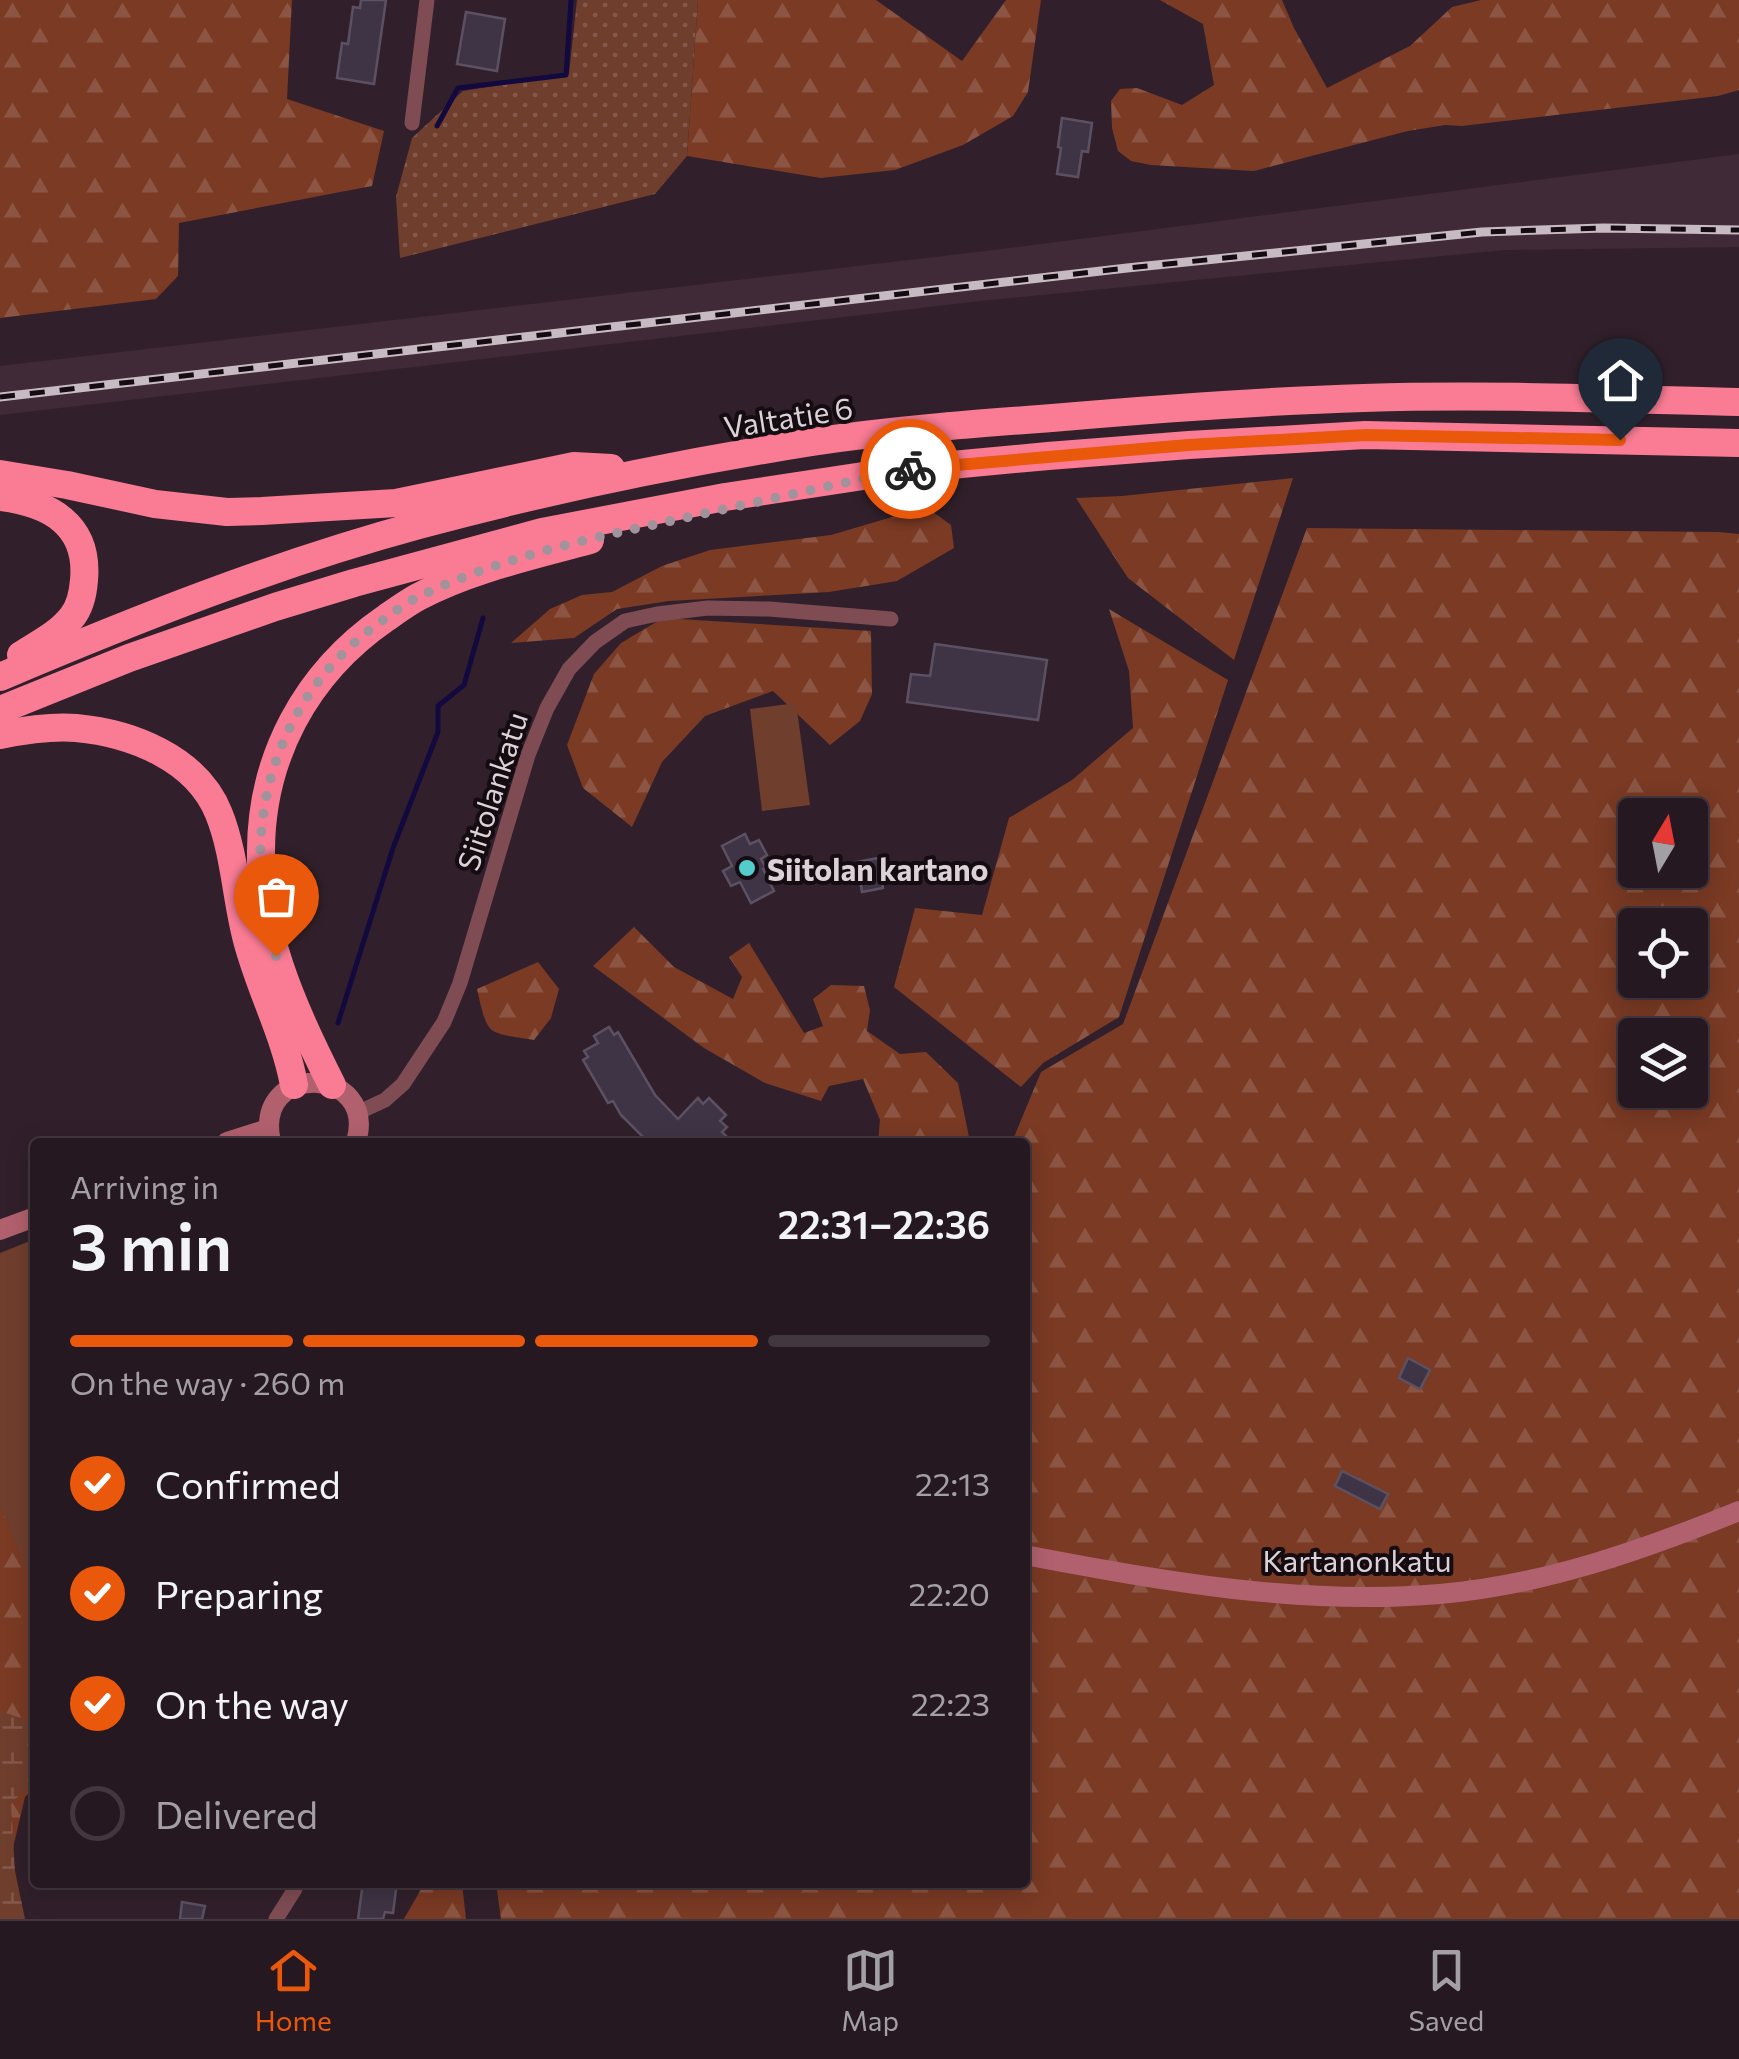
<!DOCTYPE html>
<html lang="en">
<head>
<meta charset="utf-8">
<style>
	body { margin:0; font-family:Commissioner,sans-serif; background:#2d2129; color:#f1f3f6; height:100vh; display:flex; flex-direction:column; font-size:38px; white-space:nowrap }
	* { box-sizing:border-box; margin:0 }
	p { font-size:32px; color:#a3a0a5 }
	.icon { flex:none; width:55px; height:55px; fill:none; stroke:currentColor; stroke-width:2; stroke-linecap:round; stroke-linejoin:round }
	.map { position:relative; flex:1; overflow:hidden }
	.side { position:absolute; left:30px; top:1138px; width:1000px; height:750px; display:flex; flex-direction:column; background:#251820; border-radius:10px; box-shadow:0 5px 25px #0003,0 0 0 2px #42373e }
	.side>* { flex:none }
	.needle { width:65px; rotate:10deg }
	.buttons { position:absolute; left:1618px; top:798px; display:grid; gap:20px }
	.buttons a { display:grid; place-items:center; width:90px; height:90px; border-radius:10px; background:#251820; box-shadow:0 5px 25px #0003,0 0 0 2px #42373e; font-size:50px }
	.pin { position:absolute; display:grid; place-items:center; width:85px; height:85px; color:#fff; margin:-102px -42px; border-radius:50% 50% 50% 0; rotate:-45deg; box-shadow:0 0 10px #0007 }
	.pin .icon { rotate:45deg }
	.courier { position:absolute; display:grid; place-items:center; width:100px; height:100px; margin:-50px; border:8px solid #ea580c; border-radius:50%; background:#fff; color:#222; box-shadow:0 2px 12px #0007 }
	.head em { font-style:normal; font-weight:600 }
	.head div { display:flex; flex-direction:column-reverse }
	.head { display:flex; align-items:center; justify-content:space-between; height:170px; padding:0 40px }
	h1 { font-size:65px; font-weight:600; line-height:75px }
	.bar { display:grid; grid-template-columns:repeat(4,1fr); gap:15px 10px; align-content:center; height:120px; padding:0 40px }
	.bar i { height:12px; border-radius:8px; background:#42373e }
	.bar .on { background:#ea580c }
	.bar p { grid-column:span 4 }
	ol { padding:0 40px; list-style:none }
	li { display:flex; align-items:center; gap:30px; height:110px }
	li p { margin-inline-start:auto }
	li .icon { padding:10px; border-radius:50%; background:#ea580c; color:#fff; stroke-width:4 }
	li:last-child { color:#a3a0a5 }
	li i { width:55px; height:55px; border:5px solid #42373e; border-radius:50% }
	.tabs { display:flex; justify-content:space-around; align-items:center; height:140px; border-top:2px solid #42373e; background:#251820; font-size:28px; color:#a3a0a5 }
	.tabs a { display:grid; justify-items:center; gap:5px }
	.tabs .on { color:#ea580c }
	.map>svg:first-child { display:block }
	.built { fill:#402a38 }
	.grass { fill:url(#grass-dots) }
	.forest { fill:url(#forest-firs); fill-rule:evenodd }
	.wetland { fill:url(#wetland-marsh) }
	.green { fill:#703e2d }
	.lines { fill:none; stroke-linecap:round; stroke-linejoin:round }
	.stream { stroke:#12093f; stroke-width:5 }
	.building { fill:#3e3445; stroke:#5c5163; stroke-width:2.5 }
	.street { stroke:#7f4c54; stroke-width:15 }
	.secondary { stroke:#b1606e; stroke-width:20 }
	.highway { stroke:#fa7c94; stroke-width:28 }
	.rail-casing { stroke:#c7bac2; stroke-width:9 }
	.rail { stroke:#140c11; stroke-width:5; stroke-dasharray:15; stroke-linecap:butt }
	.done { stroke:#a1939b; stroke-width:10; stroke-dasharray:0 18 }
	.route { stroke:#ea580c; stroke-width:12 }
	.poi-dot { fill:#53cdcb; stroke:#140c11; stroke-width:4 }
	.labels { text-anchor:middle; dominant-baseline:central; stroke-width:8; stroke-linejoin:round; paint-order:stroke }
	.street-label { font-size:30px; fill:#ddd1d8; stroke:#140c11 }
	.poi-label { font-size:30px; font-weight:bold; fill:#ddd1d8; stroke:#140c11; text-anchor:start }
</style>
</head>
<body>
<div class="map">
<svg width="1739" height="1919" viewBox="0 0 1739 1919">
	<defs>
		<pattern id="grass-dots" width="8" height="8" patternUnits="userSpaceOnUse" patternTransform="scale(2.5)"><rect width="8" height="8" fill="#703e2d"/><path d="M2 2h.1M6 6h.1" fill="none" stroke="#84594b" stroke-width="1.8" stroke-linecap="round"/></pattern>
		<pattern id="forest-firs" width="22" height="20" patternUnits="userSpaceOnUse" patternTransform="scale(2.5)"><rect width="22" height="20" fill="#7a3a24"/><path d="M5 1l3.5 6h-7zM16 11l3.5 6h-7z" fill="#8c5543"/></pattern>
		<pattern id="wetland-marsh" width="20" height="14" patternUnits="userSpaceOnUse" patternTransform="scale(2.5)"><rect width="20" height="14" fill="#703e2d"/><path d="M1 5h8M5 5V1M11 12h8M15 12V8" fill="none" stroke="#84594b"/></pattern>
	</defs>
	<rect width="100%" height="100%" fill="#31202b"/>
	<polygon class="built" points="1739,154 1739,247 1504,250 989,300 0,415 0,366 986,251"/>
	<polygon class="grass" points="577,0 698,0 687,156 655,194 400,258 396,197 412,138 463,91 569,74"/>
	<g class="forest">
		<polygon points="0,0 292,0 287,99 384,131 372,186 179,223 178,276 156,299 0,318"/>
		<polygon points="698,0 876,0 962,61 1006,0 1041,0 1028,92 1013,116 963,145 895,170 821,178 687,156"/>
		<polygon points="1160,0 1282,0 1294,28 1327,88 1410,46 1452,7 1481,0 1739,0 1739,90 1718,96 1462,126 1445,125 1408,131 1254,171 1151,165 1131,161 1118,151 1112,128 1111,101 1120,89 1137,88 1182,105 1214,85 1203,24"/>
		<polygon points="1293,478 1234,660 1128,578 1076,498 1122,496"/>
		<polygon points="926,507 951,525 954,548 897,581 829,592 669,601 617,609 574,638 511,643 550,609 582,595 612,592 662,566 710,550 831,535"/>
		<path d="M1307 528 1719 532 1739 534V1919H501L496 1883 1025 1882V1142H1012L1041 1072 1123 1024ZM1635 815H1690V870H1635ZM1635 925H1690V980H1635ZM1635 1035H1690V1090H1635Z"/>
		<polygon points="1109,609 1228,680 1119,1017 1043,1063 1021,1087 894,987 915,908 982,915 1009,818 1072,780 1133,728 1129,671"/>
		<polygon points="663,618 871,631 872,694 860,721 830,745 773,691 705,716 662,762 632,827 583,788 567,745 594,674 621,643"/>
		<polygon points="634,927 674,967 733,999 742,977 729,957 749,943 804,1033 823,1026 813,999 831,985 864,986 870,1010 867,1031 900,1054 926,1052 958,1083 970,1142 878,1142 880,1120 863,1079 829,1086 821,1101 765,1083 704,1048 593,966"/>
		<path d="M538 962 559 989 551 1018 534 1040C487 1032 488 1038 477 989Z"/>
		<polygon points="0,1431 35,1442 35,1787 25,1797 0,1903"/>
		<polygon points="425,1882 462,1883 466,1919 404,1919"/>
	</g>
	<polygon class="wetland" points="0,1711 35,1723 35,1780 11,1803 15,1871 25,1919 0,1919"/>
	<g class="green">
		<polygon points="796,703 810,805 762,811 750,709"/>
		<polygon points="35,1239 35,1574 29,1577 0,1505 0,1253"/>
	</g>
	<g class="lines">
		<g class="stream">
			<polyline points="437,126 458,88 566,75 571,0"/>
			<polyline points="338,1023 393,848 438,732 438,706 464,685 483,618"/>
		</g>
	</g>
	<g class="building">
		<polygon points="361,0 386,0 374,84 337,78 342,43 348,44 353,7 360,8"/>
		<polygon points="466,12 505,19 497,71 457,64"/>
		<polygon points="1062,118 1092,123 1088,152 1082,151 1078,177 1057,174 1061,148 1058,147"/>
		<polygon points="935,644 1047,660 1038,720 907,702 911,674 930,676"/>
		<polygon points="745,834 750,844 759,840 767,855 761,859 766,868 763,869 774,891 751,903 740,882 731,886 723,871 732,866 722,846"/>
		<polygon points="878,858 883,888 862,892 857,862"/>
		<polygon points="609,1027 614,1035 618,1032 655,1095 678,1119 698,1098 703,1104 709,1098 726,1115 720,1121 727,1127 722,1132 732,1142 648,1142 621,1115 613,1101 608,1103 583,1060 588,1057 584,1051 598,1043 594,1036"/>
		<polygon points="1408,1358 1430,1370 1420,1389 1399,1378"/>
		<polygon points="1342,1471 1388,1494 1380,1509 1335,1486"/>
		<polygon points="363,1882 397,1882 393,1913 385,1912 383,1919 358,1919"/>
		<polygon points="182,1902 205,1906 202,1919 180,1919"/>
	</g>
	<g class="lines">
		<g class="street">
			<polyline points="412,123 427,0"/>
			<polyline points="357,1113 385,1100 403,1084 444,1022 460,983 528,755 547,708 569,669 595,642 625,621 657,614 708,608 769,609 891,619"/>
			<polyline points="276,1919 295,1889"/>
		</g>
		<g class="secondary">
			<polyline points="227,1142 268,1129"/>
			<path d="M271 1142C252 1060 379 1066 356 1142"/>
			<polyline points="0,1230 35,1217"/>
			<path d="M1025 1555C1159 1581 1303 1606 1440 1594 1544 1585 1643 1550 1739 1511"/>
		</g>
		<g class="highway">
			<polyline points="0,474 67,485 155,504 227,512 262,511 396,503 574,466 611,468"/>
			<path d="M0 497C49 503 89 524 84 580 83 594 80 607 72 617 59 634 38 644 21 655"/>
			<path d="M0 677C137 619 275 564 419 525 548 490 680 463 812 442 891 430 972 424 1052 418 1156 409 1260 401 1364 398 1489 394 1614 399 1739 402"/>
			<polyline points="0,710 129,658 275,607 354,583 542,532 725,497 909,469 1048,456 1189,445 1365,435 1739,443"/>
			<path d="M0 735C25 730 50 726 76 728 131 733 197 758 219 814 235 854 236 899 247 940 260 990 285 1035 294 1085"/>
			<path d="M332 1085C301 1024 272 961 262 893 260 881 261 868 261 855 260 758 306 673 386 618 396 611 407 603 418 597 471 569 532 556 590 540"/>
		</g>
		<defs>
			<polyline id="rail" points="0,397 1127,268 1482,232 1603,228 1739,230"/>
		</defs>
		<use href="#rail" class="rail-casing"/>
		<use href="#rail" class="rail"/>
	</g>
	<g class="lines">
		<path class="done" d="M276 956C271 934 264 912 262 890 251 783 294 682 382 621 394 612 407 602 420 596 497 559 583 540 666 522 747 504 828 486 910 469"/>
		<polyline class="route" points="910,469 1188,445 1366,435 1620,440"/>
	</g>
	<circle class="poi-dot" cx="747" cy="868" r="10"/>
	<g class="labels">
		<g class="street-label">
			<text transform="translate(788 416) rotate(-9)">Valtatie 6</text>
			<text transform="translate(491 791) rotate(-72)">Siitolankatu</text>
			<text x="1357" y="1559">Kartanonkatu</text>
		</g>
		<g class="poi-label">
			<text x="767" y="868">Siitolan kartano</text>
		</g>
	</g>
</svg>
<div class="buttons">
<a><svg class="needle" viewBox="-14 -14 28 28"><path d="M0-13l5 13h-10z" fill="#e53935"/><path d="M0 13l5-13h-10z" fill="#a3a0a5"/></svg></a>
<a><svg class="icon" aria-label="locate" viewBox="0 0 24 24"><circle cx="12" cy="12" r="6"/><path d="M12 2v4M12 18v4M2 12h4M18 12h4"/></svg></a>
<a><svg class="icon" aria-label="layers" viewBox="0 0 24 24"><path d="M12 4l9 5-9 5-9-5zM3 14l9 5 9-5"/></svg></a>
</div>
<div class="pin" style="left:276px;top:956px;background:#ea580c"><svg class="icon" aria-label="bag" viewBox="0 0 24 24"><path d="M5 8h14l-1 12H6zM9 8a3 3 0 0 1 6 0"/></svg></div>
<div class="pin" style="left:1620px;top:440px;background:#1f2937"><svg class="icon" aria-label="home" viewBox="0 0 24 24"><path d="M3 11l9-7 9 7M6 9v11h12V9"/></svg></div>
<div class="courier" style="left:910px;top:469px"><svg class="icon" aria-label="bike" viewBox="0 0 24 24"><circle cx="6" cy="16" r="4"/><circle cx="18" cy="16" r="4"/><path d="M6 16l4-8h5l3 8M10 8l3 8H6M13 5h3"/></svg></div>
<section class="side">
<div class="head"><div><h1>3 min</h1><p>Arriving in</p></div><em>22:31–22:36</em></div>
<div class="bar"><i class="on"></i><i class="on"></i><i class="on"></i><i></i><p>On the way · 260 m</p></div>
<ol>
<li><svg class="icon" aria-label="check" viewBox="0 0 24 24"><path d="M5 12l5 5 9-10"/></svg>Confirmed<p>22:13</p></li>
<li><svg class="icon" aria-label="check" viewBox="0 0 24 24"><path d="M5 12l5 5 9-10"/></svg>Preparing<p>22:20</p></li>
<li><svg class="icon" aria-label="check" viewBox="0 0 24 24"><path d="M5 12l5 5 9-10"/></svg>On the way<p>22:23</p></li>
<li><i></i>Delivered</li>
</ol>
</section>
</div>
<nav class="tabs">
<a class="on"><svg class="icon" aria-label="home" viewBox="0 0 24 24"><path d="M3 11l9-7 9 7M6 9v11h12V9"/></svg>Home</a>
<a><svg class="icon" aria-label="map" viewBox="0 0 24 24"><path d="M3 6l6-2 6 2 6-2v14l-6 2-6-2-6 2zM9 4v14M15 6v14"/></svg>Map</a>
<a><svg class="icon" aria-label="saved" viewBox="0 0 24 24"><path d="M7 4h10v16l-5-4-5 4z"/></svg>Saved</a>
</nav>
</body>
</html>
